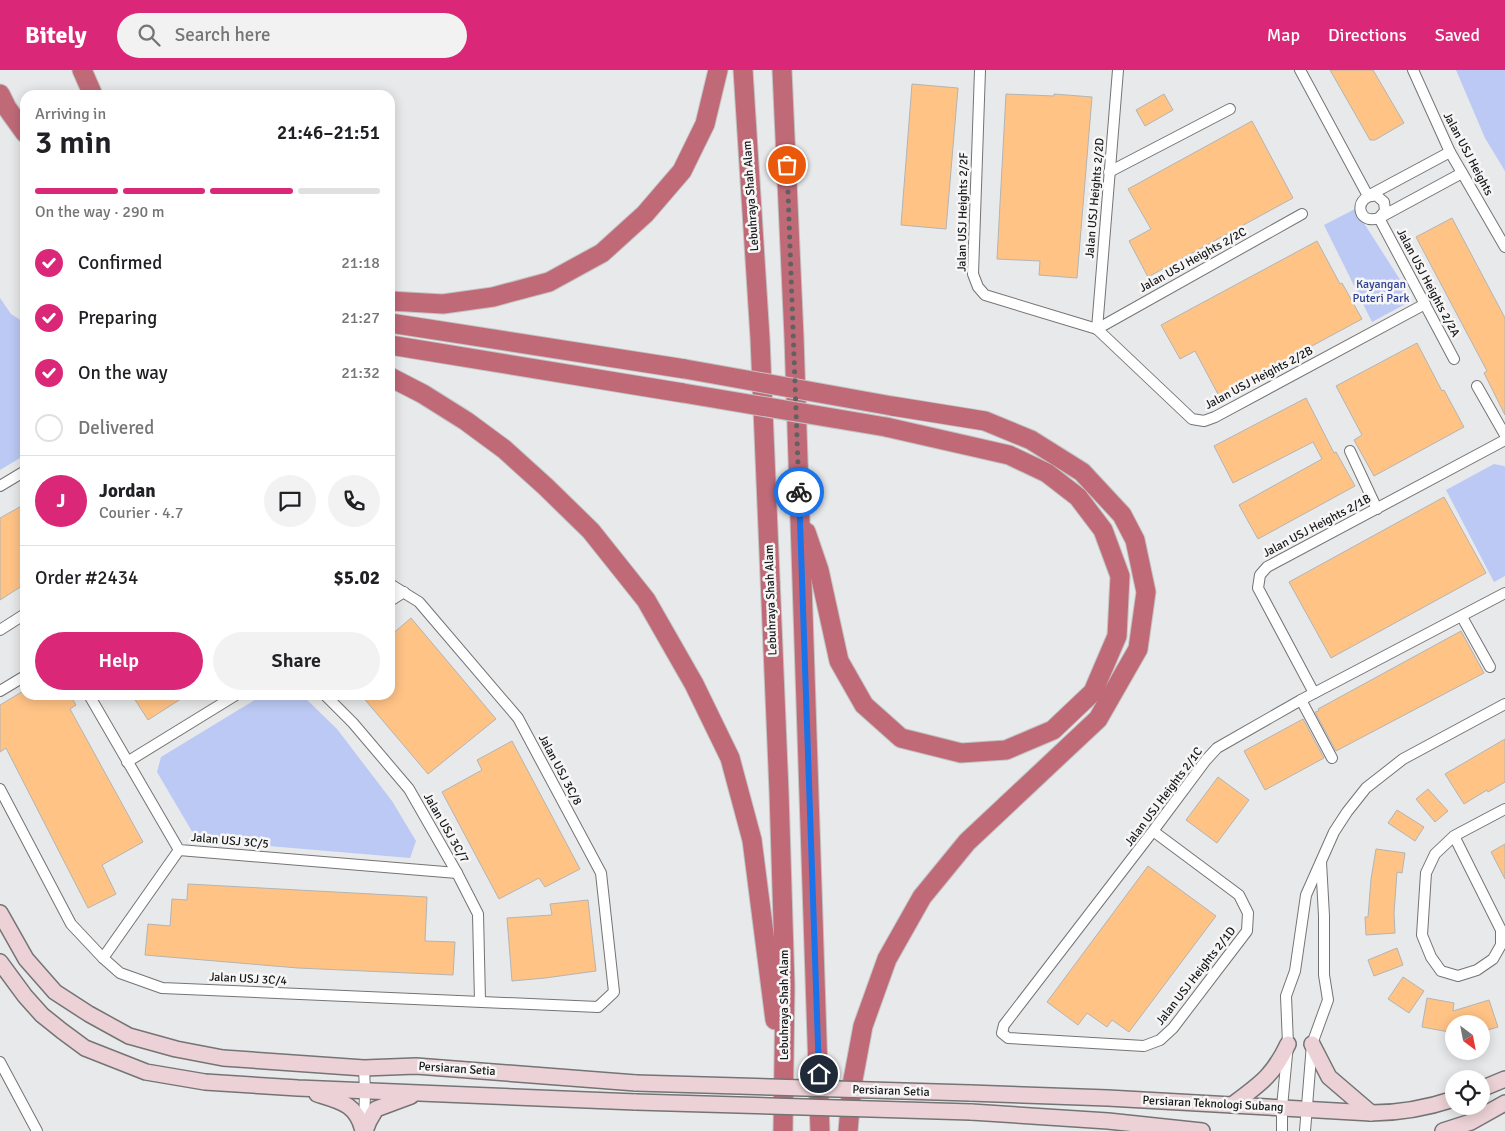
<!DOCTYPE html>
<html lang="en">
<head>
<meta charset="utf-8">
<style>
	body { margin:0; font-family:Signika,sans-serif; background:#f2f2f2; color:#202124; height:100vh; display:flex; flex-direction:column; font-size:19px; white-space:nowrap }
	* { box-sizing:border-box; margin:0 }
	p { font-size:16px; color:#757577 }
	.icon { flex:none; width:28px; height:28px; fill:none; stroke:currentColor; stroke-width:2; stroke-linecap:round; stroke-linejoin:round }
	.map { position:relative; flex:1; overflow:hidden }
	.details { position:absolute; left:20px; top:20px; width:375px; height:610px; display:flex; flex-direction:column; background:#fff; border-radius:15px; box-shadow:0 2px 12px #0003 }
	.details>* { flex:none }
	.needle { width:32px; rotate:148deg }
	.tools { position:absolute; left:1445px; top:945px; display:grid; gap:10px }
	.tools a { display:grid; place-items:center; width:45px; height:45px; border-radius:50%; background:#fff; box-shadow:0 2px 12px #0003; font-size:25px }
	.pin { position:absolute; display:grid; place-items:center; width:42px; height:42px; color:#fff; margin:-21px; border:2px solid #fff; border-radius:50%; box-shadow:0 1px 5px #0007 }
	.courier { position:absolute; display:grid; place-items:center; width:50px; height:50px; margin:-25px; border:4px solid #1a73e8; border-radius:50%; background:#fff; color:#222; box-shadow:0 1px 6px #0007 }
	.headline em { font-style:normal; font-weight:600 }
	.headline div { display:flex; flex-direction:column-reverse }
	.headline { display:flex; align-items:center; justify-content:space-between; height:85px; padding:0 15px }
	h1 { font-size:32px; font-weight:600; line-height:38px }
	.bar { display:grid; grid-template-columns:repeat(4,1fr); gap:8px 5px; align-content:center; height:60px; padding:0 15px }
	.bar i { height:6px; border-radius:4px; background:#e0e0e0 }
	.bar .selected { background:#db2777 }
	.bar p { grid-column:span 4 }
	.line { display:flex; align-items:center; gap:12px; padding:0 15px; border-top:1px solid #e0e0e0 }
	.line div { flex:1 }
	.round { display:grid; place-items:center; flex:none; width:52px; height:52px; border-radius:26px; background:#f2f2f2 }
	ol { padding:0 15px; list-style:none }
	li { display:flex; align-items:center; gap:15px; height:55px }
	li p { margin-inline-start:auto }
	li .icon { padding:5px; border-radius:50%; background:#db2777; color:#fff; stroke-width:4 }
	li:last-child { color:#757577 }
	li i { width:28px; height:28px; border:2px solid #e0e0e0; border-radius:50% }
	.primary-button { display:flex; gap:10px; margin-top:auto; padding:10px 15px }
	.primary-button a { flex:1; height:58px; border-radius:30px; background:#db2777; color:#fff; font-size:20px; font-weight:600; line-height:58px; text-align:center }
	.primary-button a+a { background:#f2f2f2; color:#202124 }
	header { display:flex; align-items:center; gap:30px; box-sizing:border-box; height:70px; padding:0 25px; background:#db2777; color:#fff }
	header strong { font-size:24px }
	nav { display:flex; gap:28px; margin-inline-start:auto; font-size:18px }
	.search { width:350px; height:45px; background:#f2f2f2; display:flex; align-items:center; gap:12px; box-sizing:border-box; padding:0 18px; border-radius:28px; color:#757577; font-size:19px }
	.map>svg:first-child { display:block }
	.green { fill:#bbc9f4 }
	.building { fill:#ffc386; stroke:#b4b4b3 }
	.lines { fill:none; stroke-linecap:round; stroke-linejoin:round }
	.street-casing { stroke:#747475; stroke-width:12 }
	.secondary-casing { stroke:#747475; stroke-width:18 }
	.highway-casing { stroke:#c3c3c3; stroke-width:21 }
	.street { stroke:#fff; stroke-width:10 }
	.secondary { stroke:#ecd2d6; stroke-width:15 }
	.highway { stroke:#c06a78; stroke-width:19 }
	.secondary-bridge-casing { stroke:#747475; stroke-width:18; stroke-linecap:butt }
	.highway-bridge-casing { stroke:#c3c3c3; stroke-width:21; stroke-linecap:butt }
	.secondary-bridge { stroke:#ecd2d6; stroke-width:15 }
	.highway-bridge { stroke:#c06a78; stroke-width:19 }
	.done { stroke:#616162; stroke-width:5; stroke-dasharray:0 9 }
	.route { stroke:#1a73e8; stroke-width:6 }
	.labels { text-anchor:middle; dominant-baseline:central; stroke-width:5; stroke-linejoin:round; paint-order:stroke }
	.street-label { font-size:12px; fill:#181819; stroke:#f6f6f7 }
	.park-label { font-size:12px; fill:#304090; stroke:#f6f6f7 }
</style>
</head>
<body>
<header>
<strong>Bitely</strong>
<div class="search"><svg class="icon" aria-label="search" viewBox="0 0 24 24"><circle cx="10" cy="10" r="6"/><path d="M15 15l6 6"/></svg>Search here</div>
<nav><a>Map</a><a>Directions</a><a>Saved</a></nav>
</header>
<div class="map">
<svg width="1505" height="1061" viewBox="0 0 1505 1061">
	<rect width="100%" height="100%" fill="#e8e9ea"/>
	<g class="green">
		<polygon points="1456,0 1505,0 1505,101 1485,68"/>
		<polygon points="1355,139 1404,216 1409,232 1372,252 1324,155"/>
		<polygon points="0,228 11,244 25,253 25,385 0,400"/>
		<polygon points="1494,394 1504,396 1505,397 1505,506 1494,512 1446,420"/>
		<polygon points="263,625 302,625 337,659 392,731 416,771 410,788 197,770 157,702 161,687"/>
	</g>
	<g class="building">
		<polygon points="1330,0 1373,0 1404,53 1375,70 1370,70"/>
		<polygon points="912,14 958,18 946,159 901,155"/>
		<polygon points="1006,24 1054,26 1054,24 1092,27 1077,208 1039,205 1040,191 997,189"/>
		<polygon points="1164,24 1173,40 1145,56 1136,40"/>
		<polygon points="1252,51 1293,128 1148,207 1129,171 1151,159 1128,119"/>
		<polygon points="1452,148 1505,248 1505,345 1484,303 1487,301 1416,167"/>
		<polygon points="1317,171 1340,214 1342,213 1362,249 1219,326 1195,281 1180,289 1161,255"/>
		<polygon points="1417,273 1442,321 1444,320 1464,357 1374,406 1354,370 1362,365 1336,316"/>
		<polygon points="1306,328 1334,383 1336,382 1355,416 1258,469 1239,435 1322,389 1313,372 1233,413 1214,376"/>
		<polygon points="1444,427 1486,503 1331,588 1289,512"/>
		<polygon points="25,434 25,514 0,530 0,448"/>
		<polygon points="411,548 496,649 428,704 361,625 390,625 390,566"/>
		<polygon points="1461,561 1484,603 1336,681 1315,642 1319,641 1318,639"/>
		<polygon points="25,620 25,625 70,625 76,635 70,639 143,772 102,795 116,824 88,838 6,678 0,682 0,635"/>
		<polygon points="132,625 187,625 148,650"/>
		<polygon points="1303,649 1324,688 1265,720 1244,681"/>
		<polygon points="1505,669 1505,712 1488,722 1487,720 1464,734 1445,704"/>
		<polygon points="512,671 580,799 545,817 539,808 499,829 442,722 482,700 477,690"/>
		<polygon points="1218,707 1249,730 1217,773 1186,750"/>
		<polygon points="1428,719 1448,741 1435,752 1416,729"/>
		<polygon points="1397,740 1424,757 1415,771 1388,753"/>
		<polygon points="1505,774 1505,809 1491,782"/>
		<polygon points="1376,779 1405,783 1402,803 1397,802 1394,843 1395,863 1366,865 1365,847 1368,847 1371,809"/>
		<polygon points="1148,796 1216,846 1129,962 1112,950 1107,957 1087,943 1078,955 1047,932"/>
		<polygon points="188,814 427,827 425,871 455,872 453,905 298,898 145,885 148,854 170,856 172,829 187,830"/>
		<polygon points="588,830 596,901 545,908 512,911 507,848 552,845 550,834"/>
		<polygon points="1397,878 1403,895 1374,906 1368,890"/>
		<polygon points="1403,907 1424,921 1409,943 1388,929"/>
		<polygon points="1427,928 1454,933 1453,941 1489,930 1498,957 1481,962 1481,954 1450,954 1449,962 1422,957"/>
	</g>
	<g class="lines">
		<defs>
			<g id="street">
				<polyline points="980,0 973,204 978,217 985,225 1097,259 1192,349 1204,351 1215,347 1425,234"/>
				<polyline points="1300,0 1368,126 1450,82"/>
				<polyline points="1413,0 1450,82 1505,177"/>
				<polyline points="1109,102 1230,39"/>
				<path d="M1379 148 1385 141 1384 132 1377 126C1354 123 1355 156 1379 148L1462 103"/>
				<polyline points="1379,148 1454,289"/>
				<polyline points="1097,259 1118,0"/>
				<polyline points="1097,259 1302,144"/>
				<polyline points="1477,316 1505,365"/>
				<polyline points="1350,381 1377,439"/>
				<polyline points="0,416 25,401"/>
				<polyline points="390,531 404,522"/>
				<polyline points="1462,547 1490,597"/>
				<polyline points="0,560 25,544"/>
				<polyline points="0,621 25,606"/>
				<polyline points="1314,623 1258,518 1260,505 1267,497 1505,370"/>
				<polyline points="89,625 179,780 457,803"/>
				<polyline points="325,625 353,653 409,719 457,803 478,844 480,931"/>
				<polyline points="1301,630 1332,688"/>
				<polyline points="127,692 236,625"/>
				<polyline points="0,719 71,854 103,888 120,903 162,918 598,937 614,922 601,803 518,648 419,532 390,514"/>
				<polyline points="1153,761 1239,825 1248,843 1247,861 1173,958 1160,970 1144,976 1008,968 1002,963 1004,955 1153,761 1206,690 1217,678 1301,630 1505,523"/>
				<polyline points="1454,766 1501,860 1501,875 1493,889 1477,900 1458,906 1441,901 1431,887 1422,865 1426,803 1435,784 1454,766 1505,739"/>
				<polyline points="103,888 179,780"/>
				<polyline points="0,992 37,1061"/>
				<polyline points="364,998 365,1021 364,1058"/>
				<polyline points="1282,1061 1282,1037 1288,974 1286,926 1295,901 1306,825 1334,762 1347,742 1366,718 1403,689 1505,634"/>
				<polyline points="1305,1061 1312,974 1328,930 1324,905 1324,846 1321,792"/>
			</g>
			<g id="secondary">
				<polyline points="0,843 26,889 55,922 89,944 129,966 176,979 223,988 364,998 416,996 636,1013"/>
				<polyline points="0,892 25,926 42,945 62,961 85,978 146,1002 205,1012 298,1018 636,1032"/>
				<polyline points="1312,974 1329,1007 1371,1043"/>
				<polyline points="1481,1019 1505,1009"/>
				<path d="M970 1023 1108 1028 1371 1043C1399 1043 1427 1038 1454 1029"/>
				<path d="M317 1024C340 1031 357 1034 363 1061"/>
				<path d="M1232 1035C1260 1014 1273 1006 1288 974"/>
				<polyline points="971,1042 1108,1051 1202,1061"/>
				<polyline points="365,1061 369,1051 376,1039 411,1026"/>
				<polyline points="1443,1061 1471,1052 1505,1033"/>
			</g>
			<g id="highway">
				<polyline points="82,0 93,25"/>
				<polyline points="743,0 760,268 779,722 785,916 783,1061"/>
				<polyline points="782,0 794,267 820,1061"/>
				<polyline points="0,24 7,38 25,63"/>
				<polyline points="390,231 443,234 493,227 549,212 602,183 645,144 682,101 705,54 718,0"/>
				<polyline points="390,253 685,299"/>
				<polyline points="390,275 683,323"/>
				<polyline points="390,307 423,324 466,351 504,379 546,417 591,461 646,530 694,614 730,688 752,770 775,950"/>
				<polyline points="806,462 819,500 839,591 864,635 901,668 961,683 1006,680 1053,660 1093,622 1117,566 1120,506 1103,460 1078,427 1047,403 1009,385 886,357"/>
				<polyline points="848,1061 852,1015 863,956 887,889 922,827 967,772 1098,649 1138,579 1146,522 1135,470 1122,445 1082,402 1031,370 985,351 892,336"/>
			</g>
		</defs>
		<use href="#street" class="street-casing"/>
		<use href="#secondary" class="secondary-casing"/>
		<use href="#highway" class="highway-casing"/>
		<use href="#street" class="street"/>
		<use href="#secondary" class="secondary"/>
		<use href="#highway" class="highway"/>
		<defs>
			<g id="secondary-bridge">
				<polyline points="636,1013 970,1023"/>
				<polyline points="636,1032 971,1042"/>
			</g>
			<g id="highway-bridge">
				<polyline points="685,299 892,336"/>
				<polyline points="683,323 886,357"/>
			</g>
		</defs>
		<use href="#secondary-bridge" class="secondary-bridge-casing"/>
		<use href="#highway-bridge" class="highway-bridge-casing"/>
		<use href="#secondary-bridge" class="secondary-bridge"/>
		<use href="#highway-bridge" class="highway-bridge"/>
	</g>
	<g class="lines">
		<polyline class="done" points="787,95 799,422"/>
		<polyline class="route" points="799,422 819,1004"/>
	</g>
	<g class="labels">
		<g class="street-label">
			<text transform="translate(1468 84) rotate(62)">Jalan USJ Heights</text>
			<text transform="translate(751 126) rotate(-94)">Lebuhraya Shah Alam</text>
			<text transform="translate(1095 128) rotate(-85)">Jalan USJ Heights 2/2D</text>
			<text transform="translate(963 142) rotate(-89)">Jalan USJ Heights 2/2F</text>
			<text transform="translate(1193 190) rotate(-29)">Jalan USJ Heights 2/2C</text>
			<text transform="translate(1428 213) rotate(62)">Jalan USJ Heights 2/2A</text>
			<text transform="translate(1259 308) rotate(-28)">Jalan USJ Heights 2/2B</text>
			<text transform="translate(1317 456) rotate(-28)">Jalan USJ Heights 2/1B</text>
			<text transform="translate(771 530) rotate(-92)">Lebuhraya Shah Alam</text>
			<text transform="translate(560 700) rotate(62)">Jalan USJ 3C/8</text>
			<text transform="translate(1164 727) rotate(-53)">Jalan USJ Heights 2/1C</text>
			<text transform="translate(446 758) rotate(60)">Jalan USJ 3C/7</text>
			<text transform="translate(230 771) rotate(5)">Jalan USJ 3C/5</text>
			<text transform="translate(1196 906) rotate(-52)">Jalan USJ Heights 2/1D</text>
			<text transform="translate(248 909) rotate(3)">Jalan USJ 3C/4</text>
			<text transform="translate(784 935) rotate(-90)">Lebuhraya Shah Alam</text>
			<text transform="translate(457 999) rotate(4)">Persiaran Setia</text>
			<text transform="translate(891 1021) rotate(2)">Persiaran Setia</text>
			<text transform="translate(1213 1034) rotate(3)">Persiaran Teknologi Subang</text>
		</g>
		<g class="park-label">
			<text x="1381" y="214">Kayangan<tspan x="1381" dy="14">Puteri Park</tspan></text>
		</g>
	</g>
</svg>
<div class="tools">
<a><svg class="needle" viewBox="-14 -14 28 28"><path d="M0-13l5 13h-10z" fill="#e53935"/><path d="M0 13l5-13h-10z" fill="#757577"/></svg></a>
<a><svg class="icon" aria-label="locate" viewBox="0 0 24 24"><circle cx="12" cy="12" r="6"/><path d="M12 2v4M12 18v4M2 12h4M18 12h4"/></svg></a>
</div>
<div class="pin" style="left:787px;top:95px;background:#ea580c"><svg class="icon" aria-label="bag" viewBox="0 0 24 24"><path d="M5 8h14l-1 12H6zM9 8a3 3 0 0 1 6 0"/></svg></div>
<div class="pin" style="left:819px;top:1004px;background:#1f2937"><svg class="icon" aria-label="home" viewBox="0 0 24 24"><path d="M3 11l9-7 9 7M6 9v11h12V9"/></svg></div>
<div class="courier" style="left:799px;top:422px"><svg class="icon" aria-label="bike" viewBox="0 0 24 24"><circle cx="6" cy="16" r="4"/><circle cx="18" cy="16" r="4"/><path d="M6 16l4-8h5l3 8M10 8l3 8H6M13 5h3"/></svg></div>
<section class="details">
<div class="headline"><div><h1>3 min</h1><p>Arriving in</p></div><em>21:46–21:51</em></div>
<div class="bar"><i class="selected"></i><i class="selected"></i><i class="selected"></i><i></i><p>On the way · 290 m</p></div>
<ol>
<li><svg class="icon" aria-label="check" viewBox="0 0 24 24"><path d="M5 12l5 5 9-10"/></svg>Confirmed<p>21:18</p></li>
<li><svg class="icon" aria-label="check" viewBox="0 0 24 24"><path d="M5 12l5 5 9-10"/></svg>Preparing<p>21:27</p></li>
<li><svg class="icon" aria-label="check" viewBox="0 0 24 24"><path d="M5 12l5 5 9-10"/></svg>On the way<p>21:32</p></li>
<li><i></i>Delivered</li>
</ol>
<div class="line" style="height:90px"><b class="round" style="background:#db2777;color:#fff">J</b><div><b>Jordan</b><p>Courier · 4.7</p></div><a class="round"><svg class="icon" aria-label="chat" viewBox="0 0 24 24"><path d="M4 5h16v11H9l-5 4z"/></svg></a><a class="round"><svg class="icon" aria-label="phone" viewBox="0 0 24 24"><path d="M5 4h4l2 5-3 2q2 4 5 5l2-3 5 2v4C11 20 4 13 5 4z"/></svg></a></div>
<div class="line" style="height:65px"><div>Order #2434</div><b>$5.02</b></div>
<div class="primary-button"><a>Help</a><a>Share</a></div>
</section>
</div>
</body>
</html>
